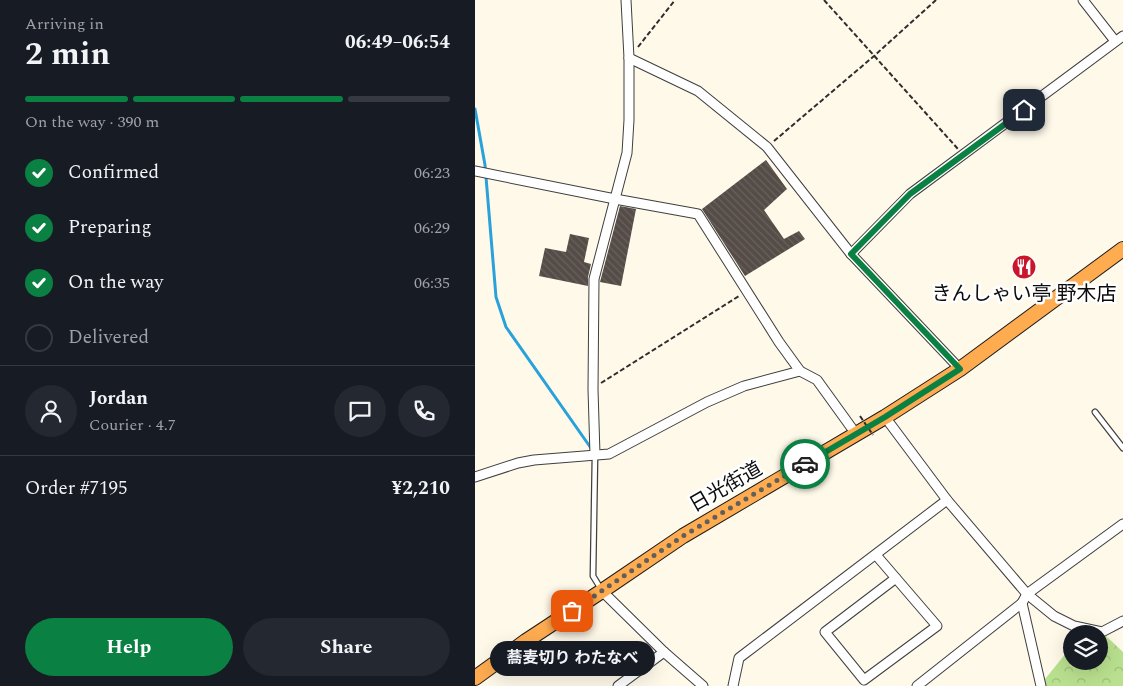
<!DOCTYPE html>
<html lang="en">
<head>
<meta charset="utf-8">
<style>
	body { margin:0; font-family:Spectral,"Noto Sans JP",serif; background:#242831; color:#f1f3f6; height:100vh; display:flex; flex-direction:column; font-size:19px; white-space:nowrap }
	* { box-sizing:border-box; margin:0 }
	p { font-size:16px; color:#9ea1a6 }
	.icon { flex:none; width:28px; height:28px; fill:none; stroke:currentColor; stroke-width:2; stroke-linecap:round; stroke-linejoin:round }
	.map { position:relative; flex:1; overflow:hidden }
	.panel { display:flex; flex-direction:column; background:#171b24; width:475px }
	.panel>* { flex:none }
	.buttons { position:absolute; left:588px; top:625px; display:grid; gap:10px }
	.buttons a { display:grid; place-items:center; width:45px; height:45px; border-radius:50%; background:#171b24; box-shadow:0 5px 20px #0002; font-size:25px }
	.pin { position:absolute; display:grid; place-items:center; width:42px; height:42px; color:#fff; margin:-21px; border-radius:10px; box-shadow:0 2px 8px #0006 }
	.courier { position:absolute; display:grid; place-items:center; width:50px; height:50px; margin:-25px; border:4px solid #0b8043; border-radius:50%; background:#fff; color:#222; box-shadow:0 1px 6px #0007 }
	.bubble { position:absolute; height:35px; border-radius:18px; background:#171b24; box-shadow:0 5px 20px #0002; font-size:16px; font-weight:700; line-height:35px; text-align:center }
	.head em { font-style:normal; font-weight:700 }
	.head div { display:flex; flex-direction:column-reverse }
	.head { display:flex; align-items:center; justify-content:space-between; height:85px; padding:0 25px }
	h1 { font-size:32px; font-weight:700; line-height:38px }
	.bar { display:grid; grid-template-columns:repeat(4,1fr); gap:8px 5px; align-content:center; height:60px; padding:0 25px }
	.bar i { height:6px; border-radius:4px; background:#363941 }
	.bar .on { background:#0b8043 }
	.bar p { grid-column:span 4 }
	.line { display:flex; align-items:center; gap:12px; padding:0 25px; border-top:1px solid #363941 }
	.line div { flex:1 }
	.round { display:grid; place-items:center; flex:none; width:52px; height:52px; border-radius:26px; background:#242831 }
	ol { padding:0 25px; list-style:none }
	li { display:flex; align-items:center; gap:15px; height:55px }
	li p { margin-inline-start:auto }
	li .icon { padding:5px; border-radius:50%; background:#0b8043; color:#fff; stroke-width:4 }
	li:last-child { color:#9ea1a6 }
	li i { width:28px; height:28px; border:2px solid #363941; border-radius:50% }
	.button { display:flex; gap:10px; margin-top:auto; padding:10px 25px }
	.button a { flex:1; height:58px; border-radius:30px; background:#0b8043; color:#fff; font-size:20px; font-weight:700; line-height:58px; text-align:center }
	.button a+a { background:#242831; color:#f1f3f6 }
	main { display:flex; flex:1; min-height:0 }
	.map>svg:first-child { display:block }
	.forest { fill:url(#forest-crowns) }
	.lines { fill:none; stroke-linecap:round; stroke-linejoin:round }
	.stream { stroke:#29a1db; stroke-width:3 }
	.building { fill:url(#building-back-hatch) }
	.service-casing { stroke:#3f3f3f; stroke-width:7 }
	.minor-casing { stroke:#3f3f3f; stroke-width:11 }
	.trunk-casing { stroke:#1d1d1d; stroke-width:16 }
	.path { stroke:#2e2e2e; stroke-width:2; stroke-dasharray:5 2.5; stroke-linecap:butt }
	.service { stroke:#fff; stroke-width:4.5 }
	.minor { stroke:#fff; stroke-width:9 }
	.trunk { stroke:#ffac51; stroke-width:14 }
	.path-bridge { stroke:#2e2e2e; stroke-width:2; stroke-dasharray:5 2.5; stroke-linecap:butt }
	.done { stroke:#615f5a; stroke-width:5; stroke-dasharray:0 9 }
	.route { stroke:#0b8043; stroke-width:6 }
	.labels { text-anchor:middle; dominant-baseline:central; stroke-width:5; stroke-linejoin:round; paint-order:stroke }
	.poi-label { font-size:20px; fill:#0c0c0c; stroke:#fff }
	.street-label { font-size:20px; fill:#0c0c0c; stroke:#fff }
</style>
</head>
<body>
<main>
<section class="panel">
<div class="head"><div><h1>2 min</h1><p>Arriving in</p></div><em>06:49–06:54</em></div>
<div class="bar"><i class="on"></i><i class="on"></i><i class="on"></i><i></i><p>On the way · 390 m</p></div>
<ol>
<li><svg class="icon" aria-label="check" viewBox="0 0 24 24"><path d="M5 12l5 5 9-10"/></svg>Confirmed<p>06:23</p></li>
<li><svg class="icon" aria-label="check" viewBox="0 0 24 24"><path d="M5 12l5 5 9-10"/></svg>Preparing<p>06:29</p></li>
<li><svg class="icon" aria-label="check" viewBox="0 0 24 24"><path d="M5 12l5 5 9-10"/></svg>On the way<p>06:35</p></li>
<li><i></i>Delivered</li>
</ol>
<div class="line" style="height:90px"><a class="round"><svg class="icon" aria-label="person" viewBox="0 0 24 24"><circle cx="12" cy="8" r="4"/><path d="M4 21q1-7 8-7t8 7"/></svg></a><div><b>Jordan</b><p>Courier · 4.7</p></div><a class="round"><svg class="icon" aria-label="chat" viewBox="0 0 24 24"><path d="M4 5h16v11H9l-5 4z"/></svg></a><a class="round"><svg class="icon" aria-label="phone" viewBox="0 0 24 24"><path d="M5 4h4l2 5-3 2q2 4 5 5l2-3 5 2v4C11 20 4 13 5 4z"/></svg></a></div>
<div class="line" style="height:65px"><div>Order #7195</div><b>¥2,210</b></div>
<div class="button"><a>Help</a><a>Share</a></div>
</section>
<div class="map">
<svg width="648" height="686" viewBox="0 0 648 686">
	<defs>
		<pattern id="forest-crowns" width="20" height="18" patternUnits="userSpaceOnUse" patternTransform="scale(1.25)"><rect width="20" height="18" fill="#b9e08e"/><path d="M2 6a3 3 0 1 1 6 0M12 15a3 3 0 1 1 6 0" fill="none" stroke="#9ebf79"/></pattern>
		<pattern id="building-back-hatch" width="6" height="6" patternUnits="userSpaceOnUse" patternTransform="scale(1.25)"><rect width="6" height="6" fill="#554c47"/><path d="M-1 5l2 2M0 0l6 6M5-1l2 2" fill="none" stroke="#68615d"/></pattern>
	</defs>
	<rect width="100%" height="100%" fill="#fff9ea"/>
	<polygon class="forest" points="624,636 631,636 648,652 648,686 566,686 566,684 596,647 596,661 624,661"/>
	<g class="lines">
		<polyline class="stream" points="0,109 10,165 21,297 31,327 118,451"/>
	</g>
	<g class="building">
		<polygon points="291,160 312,189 289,210 309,239 324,231 330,239 270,276 227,209"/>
		<polygon points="145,206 161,209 146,286 125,282"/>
		<polygon points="95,234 114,238 109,262 116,264 113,277 113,286 64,276 70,248 91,252"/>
	</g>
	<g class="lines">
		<defs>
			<g id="service">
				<polyline points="620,412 648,448"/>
				<polyline points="120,455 118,576 126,589"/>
			</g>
			<g id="minor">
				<polyline points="608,0 640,41"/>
				<polyline points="154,58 223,91 292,147 376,254 485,369"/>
				<polyline points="0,171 140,199 223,214 304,342 325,371 342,380 381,434"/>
				<polyline points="376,254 435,194 648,36"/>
				<polyline points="410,417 472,500 552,594 579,616 599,626 627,632 648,621"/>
				<polyline points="120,455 118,389 119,279 152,153 154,120 154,58 151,0"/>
				<polyline points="0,477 43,463 59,460 134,454 232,402 269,386 325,371"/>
				<polyline points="401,555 462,626 389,680 350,632 421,578"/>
				<polyline points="127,591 189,652 228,686"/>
				<polyline points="547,603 566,686"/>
				<polyline points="143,686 189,652"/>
				<polyline points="258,686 264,658 472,500"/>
				<polyline points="442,686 547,603 552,594 648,524"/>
			</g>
			<polyline id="trunk" points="0,678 51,641 127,591 208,536 410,417 485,369 648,249"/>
		</defs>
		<use href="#service" class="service-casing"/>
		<use href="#minor" class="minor-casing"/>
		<use href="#trunk" class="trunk-casing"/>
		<g class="path">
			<polyline points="349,0 483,149"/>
			<polyline points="163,47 200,0"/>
			<polyline points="299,141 399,56 461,0"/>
			<polyline points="126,383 264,296"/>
		</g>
		<use href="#service" class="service"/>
		<use href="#minor" class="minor"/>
		<use href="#trunk" class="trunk"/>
		<polyline class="path-bridge" points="385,416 398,435"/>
	</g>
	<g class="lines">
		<polyline class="done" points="97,611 208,536 330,464"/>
		<polyline class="route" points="330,464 410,417 485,369 376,254 435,194 549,110"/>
	</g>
	<defs>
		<symbol id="restaurant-disc" viewBox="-11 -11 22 22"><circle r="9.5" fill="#c9162c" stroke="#fff"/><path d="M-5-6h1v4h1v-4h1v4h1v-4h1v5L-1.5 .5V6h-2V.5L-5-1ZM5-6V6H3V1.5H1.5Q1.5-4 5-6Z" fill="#fff"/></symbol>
	</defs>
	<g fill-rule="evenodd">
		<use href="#restaurant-disc" x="535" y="253" width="28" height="28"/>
	</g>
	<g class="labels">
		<g class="poi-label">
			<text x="549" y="294">きんしゃい亭 野木店</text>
		</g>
		<g class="street-label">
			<text transform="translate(251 487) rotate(-30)">日光街道</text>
		</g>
	</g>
</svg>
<div class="buttons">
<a><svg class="icon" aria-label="layers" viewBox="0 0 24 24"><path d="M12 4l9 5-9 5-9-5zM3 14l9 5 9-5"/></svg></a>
</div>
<div class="pin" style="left:97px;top:611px;background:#ea580c"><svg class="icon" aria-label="bag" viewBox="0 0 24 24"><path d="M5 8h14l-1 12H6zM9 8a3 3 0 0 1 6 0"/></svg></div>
<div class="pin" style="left:549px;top:110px;background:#1f2937"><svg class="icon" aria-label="home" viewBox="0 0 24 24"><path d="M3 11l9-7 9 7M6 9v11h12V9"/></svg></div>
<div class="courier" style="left:330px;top:464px"><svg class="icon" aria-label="car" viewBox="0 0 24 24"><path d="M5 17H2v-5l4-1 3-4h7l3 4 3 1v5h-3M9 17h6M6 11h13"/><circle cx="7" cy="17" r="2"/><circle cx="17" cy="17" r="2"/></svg></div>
<div class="bubble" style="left:15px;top:641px;width:165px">蕎麦切り わたなべ</div>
</div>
</main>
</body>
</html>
